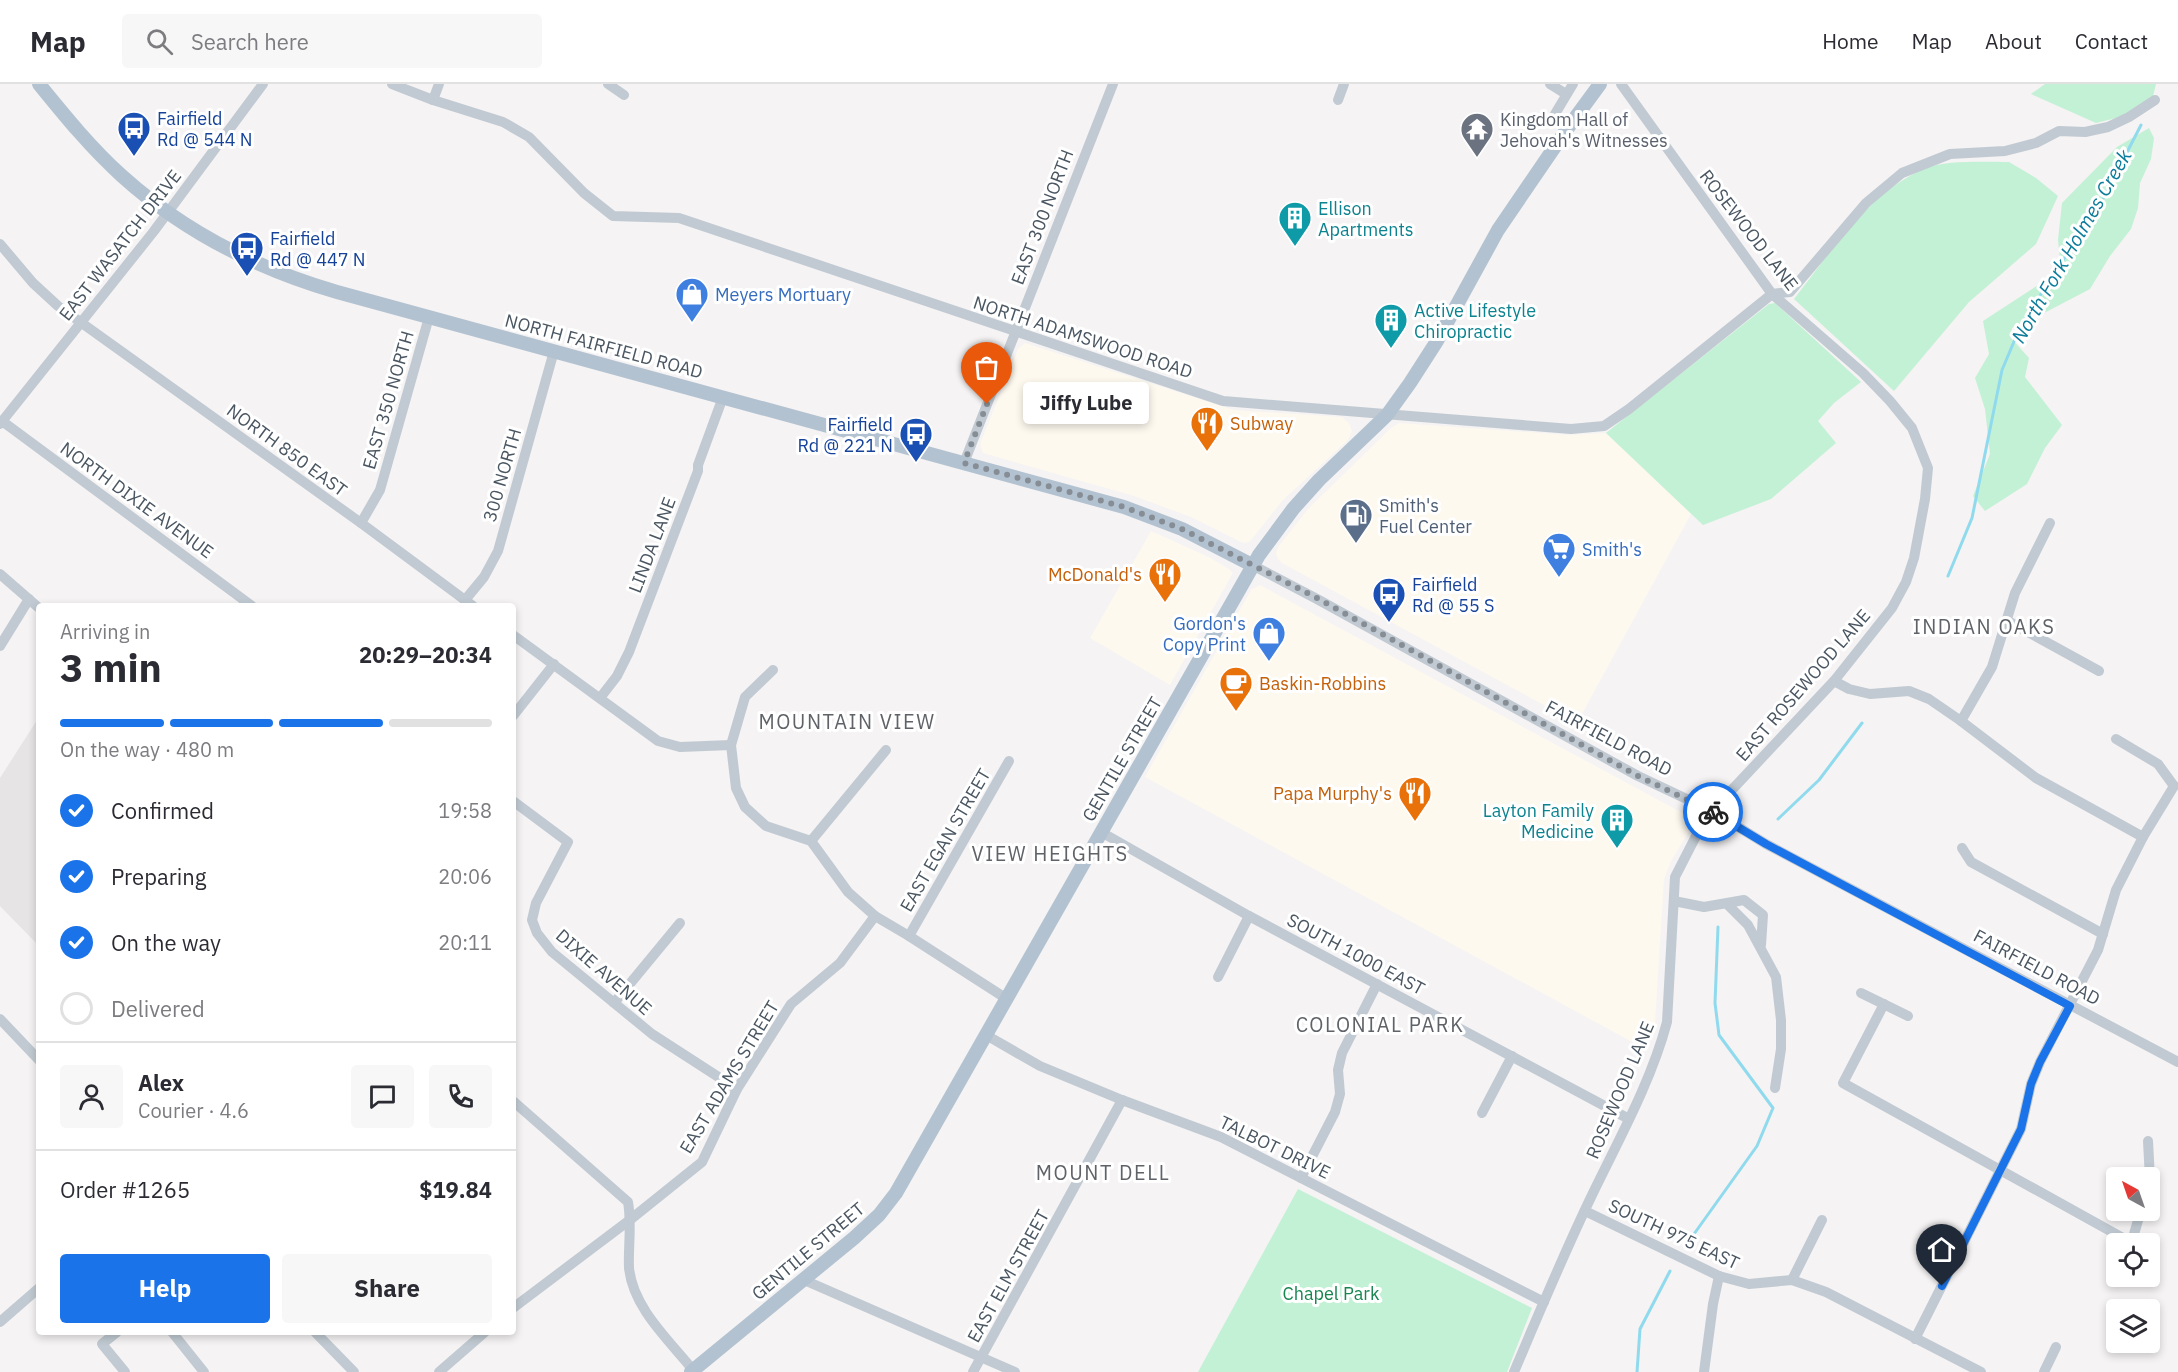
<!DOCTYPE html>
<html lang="en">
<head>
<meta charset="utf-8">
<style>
	body { margin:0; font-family:"IBM Plex Sans",sans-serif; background:#f7f7f7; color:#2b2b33; height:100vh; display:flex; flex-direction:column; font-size:22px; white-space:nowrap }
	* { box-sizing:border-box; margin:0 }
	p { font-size:20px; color:#7c7c81 }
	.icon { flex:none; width:33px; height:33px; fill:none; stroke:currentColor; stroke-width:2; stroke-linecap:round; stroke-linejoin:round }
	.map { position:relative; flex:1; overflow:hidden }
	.side { position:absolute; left:36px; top:519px; width:480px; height:732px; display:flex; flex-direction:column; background:#fff; border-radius:6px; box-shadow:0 3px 9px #0003 }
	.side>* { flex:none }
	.needle { width:39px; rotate:320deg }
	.controls { position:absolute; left:2106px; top:1083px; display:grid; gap:12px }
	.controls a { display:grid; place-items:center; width:54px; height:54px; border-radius:6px; background:#fff; box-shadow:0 3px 9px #0003; font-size:30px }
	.pin { position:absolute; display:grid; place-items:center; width:51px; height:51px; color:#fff; margin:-62px -26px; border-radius:50% 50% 50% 0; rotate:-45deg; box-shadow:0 0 6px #0007 }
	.pin .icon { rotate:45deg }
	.courier { position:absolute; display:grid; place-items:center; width:60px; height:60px; margin:-30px; border:4px solid #1a73e8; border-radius:50%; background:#fff; color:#222; box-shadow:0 2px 8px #0007 }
	.bubble { position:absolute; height:42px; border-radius:6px; background:#fff; box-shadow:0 3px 9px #0003; font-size:20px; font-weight:700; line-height:42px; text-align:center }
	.overview em { font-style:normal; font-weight:700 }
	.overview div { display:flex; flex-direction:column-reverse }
	.overview { display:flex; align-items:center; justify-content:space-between; height:102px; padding:0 24px }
	h1 { font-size:39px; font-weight:700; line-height:45px }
	.bar { display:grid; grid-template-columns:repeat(4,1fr); gap:9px 6px; align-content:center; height:72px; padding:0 24px }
	.bar i { height:8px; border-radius:4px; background:#e1e1e2 }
	.bar .current { background:#1a73e8 }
	.bar p { grid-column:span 4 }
	.line { display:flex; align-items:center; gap:15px; padding:0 24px; border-top:2px solid #e1e1e2 }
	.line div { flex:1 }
	.round { display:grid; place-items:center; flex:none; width:63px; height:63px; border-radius:6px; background:#f7f7f7 }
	ol { padding:0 24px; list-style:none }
	li { display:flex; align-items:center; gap:18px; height:66px }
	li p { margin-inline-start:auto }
	li .icon { padding:6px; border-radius:50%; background:#1a73e8; color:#fff; stroke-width:4 }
	li:last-child { color:#7c7c81 }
	li i { width:33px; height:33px; border:3px solid #e1e1e2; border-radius:50% }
	.button { display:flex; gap:12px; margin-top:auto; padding:12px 24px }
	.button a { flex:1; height:69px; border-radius:6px; background:#1a73e8; color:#fff; font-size:24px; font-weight:700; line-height:69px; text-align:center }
	.button a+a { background:#f7f7f7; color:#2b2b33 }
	header { display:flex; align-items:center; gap:36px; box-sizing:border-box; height:84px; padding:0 30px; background:#fff; border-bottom:2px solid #e1e1e2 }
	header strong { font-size:28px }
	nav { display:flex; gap:33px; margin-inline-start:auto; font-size:21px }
	.search { width:420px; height:54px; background:#f7f7f7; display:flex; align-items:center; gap:15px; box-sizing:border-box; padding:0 21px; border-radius:6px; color:#7c7c81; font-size:22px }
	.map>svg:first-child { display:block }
	.commercial { fill:#fdf9ef }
	.education { fill:#e6e4e5 }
	.green { fill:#c3f1d5 }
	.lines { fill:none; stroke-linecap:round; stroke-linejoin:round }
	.stream { stroke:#90daee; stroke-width:3 }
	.minor { stroke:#c1cad2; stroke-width:10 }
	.major { stroke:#b3c2d1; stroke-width:14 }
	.done { stroke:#868d94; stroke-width:6; stroke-dasharray:0 10.8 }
	.route { stroke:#1a73e8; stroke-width:8 }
	.labels { text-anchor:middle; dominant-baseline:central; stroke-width:6; stroke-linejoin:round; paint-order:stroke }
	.transit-label { font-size:18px; fill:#164399; stroke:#fff; text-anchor:start }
	.worship-label { font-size:18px; fill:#5b616d; stroke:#fff; text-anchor:start }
	.culture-label { font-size:18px; fill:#0d838f; stroke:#fff; text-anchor:start }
	.street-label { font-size:18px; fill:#4a5661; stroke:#fff }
	.shop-label { font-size:18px; fill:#366cbe; stroke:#fff; text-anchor:start }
	.food-label { font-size:18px; fill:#c56008; stroke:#fff; text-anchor:start }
	.service-label { font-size:18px; fill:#4e5e75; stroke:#fff; text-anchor:start }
	.park-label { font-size:18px; fill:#17864f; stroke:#fff }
	.water-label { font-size:20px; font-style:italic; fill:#0c7c9b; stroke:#fff }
	.neighbourhood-label { font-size:20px; letter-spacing:1.5px; fill:#5f6368; stroke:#fff }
</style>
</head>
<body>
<header>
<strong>Map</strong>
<div class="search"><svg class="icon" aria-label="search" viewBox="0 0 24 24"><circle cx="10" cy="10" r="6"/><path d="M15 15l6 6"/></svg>Search here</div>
<nav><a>Home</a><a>Map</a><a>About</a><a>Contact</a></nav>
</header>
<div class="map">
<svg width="2178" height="1288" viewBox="0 0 2178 1288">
	<rect width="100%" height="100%" fill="#f5f3f3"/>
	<g class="commercial">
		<polygon points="1025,259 1234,326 1342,333 1349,339 1352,347 1348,356 1282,417 1252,455 1249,458 1243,459 1191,433 1134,412 983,369 980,360 1018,265"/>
		<polygon points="1399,339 1569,351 1606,349 1691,430 1577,639 1282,479 1278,475 1276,469 1278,463 1308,425 1391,344"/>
		<polygon points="1151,447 1209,473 1229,485 1233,489 1170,601 1090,554"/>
		<polygon points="1260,501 1692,734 1693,741 1671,777 1664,795 1655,939 1647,966 1145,693 1251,506"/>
	</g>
	<polygon class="education" points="39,633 39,862 0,822 0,694"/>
	<g class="green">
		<polygon points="2045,0 2156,0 2153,12 2128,31 2096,39 2031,10"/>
		<polygon points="2149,44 2154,54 2151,75 2140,99 2138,124 2131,145 2110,172 2090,205 2048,227 2012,244 2011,254 2029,274 2025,293 2062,341 2045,364 2027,400 1985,427 1973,412 1990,370 1985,325 1975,294 1989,270 1983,237 2061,186 2058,156 2062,119 2117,63"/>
		<path d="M2009 78 2036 94 2058 112 2036 160 1969 218 1894 307 1794 215C1831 168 1868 108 1926 84 1946 76 1987 78 2009 78Z"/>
		<polygon points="1775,219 1861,298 1834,319 1818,337 1836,359 1771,415 1703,441 1606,349 1769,220"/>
		<polygon points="1298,1105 1532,1224 1507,1288 1198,1288"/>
	</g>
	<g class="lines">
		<g class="stream">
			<polyline points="1948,492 1972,434 2002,286 2021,241 2104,113 2141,41"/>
			<polyline points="1778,735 1819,696 1862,639"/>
			<polyline points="1689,1157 1757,1062 1773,1024 1719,951 1715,919 1718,843"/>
			<polyline points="1637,1288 1640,1245 1670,1187"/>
		</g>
		<g class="minor">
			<polyline points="392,0 433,16 503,38 529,53 584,109 613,132 679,134 1223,317 1571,345 1604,342 1629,325 1772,210 1790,208 1866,119 1902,89 1950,70 2005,67 2036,59 2059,47 2085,48 2108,43 2129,33 2155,16"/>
			<polyline points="608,0 624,11"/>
			<polyline points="1550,0 1566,10"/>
			<polyline points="433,16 439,0"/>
			<polyline points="1338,16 1344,0"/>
			<polyline points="1555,30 1573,0"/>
			<polyline points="0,160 33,199 58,222 361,439 473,522"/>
			<polyline points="2,337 252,522"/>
			<polyline points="0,340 154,147 263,0"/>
			<polyline points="964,379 1113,0"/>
			<polyline points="361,439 380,406 429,233"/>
			<polyline points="1252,481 1317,515 1638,692 1712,727 1766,760 2178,978"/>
			<polyline points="0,490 39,524"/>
			<polyline points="465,516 484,493 498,467 554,267"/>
			<polyline points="2006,536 2099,587"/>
			<polyline points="513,551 658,657 680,663 731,661"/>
			<polyline points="0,562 29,515"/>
			<polyline points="773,586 745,613 731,661 736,704 745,723 766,742 811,757 848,808 875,832 909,852 1007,915"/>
			<polyline points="1834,597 1849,605 1870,610 1909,607 1929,615 1961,637 2036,694 2143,753"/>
			<polyline points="600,614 617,592 629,568 698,387 698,381 723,313"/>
			<polyline points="513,632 554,580"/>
			<polyline points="1961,637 1992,583 2015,509 2050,439"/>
			<polyline points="2116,655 2158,680 2174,702"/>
			<polyline points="513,717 568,758 536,819 532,836 537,849 552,868 652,950 737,1005"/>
			<polyline points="1101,748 1249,832 1629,1035"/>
			<polyline points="811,757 886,666"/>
			<polyline points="1962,764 1971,778 2103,850"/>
			<polyline points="1674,817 1704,823 1744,816 1763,831 1761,861"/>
			<polyline points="1728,821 1748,841 1776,893 1781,936 1781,965 1775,1004"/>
			<polyline points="909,852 1009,677"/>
			<polyline points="1218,893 1249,832"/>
			<polyline points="1861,909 1908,932"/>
			<polyline points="614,919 680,839"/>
			<polyline points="1884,920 1843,999 2134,1160"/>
			<polyline points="0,935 39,976"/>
			<polyline points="986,951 1040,982 1122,1016 1221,1053 1544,1218"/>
			<path d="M513 1017 628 1118C632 1141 628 1162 629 1184 633 1224 669 1256 693 1286"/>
			<polyline points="1482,1029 1512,972"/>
			<polyline points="2148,1057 2150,1095"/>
			<polyline points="1301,1094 1335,1028 1340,1010 1338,986 1342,969 1377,900"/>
			<polyline points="1585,1127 1719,1192 1749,1200 1792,1196 1826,1208 1981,1288"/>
			<polyline points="2132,1157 2141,1126"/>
			<polyline points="804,1196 1015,1288"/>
			<polyline points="1792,1196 1822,1136"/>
			<polyline points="513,1224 631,1135 702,1078 737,1005 791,920 840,879 875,832"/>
			<polyline points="0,1238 39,1204"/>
			<polyline points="117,1248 102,1260 125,1288"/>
			<polyline points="172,1248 204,1288"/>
			<polyline points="315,1248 354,1288"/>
			<polyline points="1915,1255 2021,1045 2031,1000 2040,978 2098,866 2116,806 2143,753 2174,702"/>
			<polyline points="439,1288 485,1248"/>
			<polyline points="973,1288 1122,1016"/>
			<path d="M1514 1288C1539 1229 1564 1169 1592 1111 1619 1055 1651 998 1667 938L1675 793 1695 754 1712 727 1834 597 1892 524 1906 498 1914 474 1925 415 1928 384 1912 344 1890 317 1863 289 1772 210 1621 0"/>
			<polyline points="1704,1288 1713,1220 1719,1192"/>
			<polyline points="2044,1288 2056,1263"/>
		</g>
		<g class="major">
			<path d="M39 0C65 32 91 64 122 92 183 147 258 185 337 208L1124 423 1182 445 1252 481"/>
			<polyline points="691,1288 854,1154 879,1131 896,1109 1259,471 1293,425 1319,396 1387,331 1410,299 1437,257 1498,146 1567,45 1600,0"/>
		</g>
	</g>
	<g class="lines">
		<polyline class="done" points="987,320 964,379 1124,423 1182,445 1317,514 1638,692 1713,728"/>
		<polyline class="route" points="1713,728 1766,760 2070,922 2040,978 2031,1000 2021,1045 1942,1202"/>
	</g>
	<defs>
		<symbol id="bus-pin" viewBox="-11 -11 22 30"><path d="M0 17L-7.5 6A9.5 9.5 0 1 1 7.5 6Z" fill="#1a4fb4" stroke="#fff"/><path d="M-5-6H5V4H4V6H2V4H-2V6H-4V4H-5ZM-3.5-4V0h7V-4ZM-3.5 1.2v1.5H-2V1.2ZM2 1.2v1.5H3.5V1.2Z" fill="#fff"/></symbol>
		<symbol id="temple-pin" viewBox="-11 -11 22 30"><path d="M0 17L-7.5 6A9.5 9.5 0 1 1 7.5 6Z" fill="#6b7280" stroke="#fff"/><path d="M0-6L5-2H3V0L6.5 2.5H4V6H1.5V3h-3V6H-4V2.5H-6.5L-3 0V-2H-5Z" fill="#fff"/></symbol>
		<symbol id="building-pin" viewBox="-11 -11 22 30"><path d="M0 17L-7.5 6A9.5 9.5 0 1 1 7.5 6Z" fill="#0f9aa8" stroke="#fff"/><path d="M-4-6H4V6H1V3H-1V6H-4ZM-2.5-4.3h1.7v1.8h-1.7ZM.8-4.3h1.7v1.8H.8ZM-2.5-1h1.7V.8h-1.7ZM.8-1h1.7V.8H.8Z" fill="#fff"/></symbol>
		<symbol id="shop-pin" viewBox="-11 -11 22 30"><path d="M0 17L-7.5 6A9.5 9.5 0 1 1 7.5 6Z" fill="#3f7fe0" stroke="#fff"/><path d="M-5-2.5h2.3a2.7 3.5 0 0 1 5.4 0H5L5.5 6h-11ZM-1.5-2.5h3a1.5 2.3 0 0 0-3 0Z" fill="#fff"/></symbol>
		<symbol id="restaurant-pin" viewBox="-11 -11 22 30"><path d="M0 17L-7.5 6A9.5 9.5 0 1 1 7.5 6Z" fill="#e8710a" stroke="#fff"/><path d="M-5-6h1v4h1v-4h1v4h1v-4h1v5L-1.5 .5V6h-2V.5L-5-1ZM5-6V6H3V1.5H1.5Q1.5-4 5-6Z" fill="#fff"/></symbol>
		<symbol id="fuel-pin" viewBox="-11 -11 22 30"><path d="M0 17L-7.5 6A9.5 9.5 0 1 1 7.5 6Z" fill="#5c6f8a" stroke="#fff"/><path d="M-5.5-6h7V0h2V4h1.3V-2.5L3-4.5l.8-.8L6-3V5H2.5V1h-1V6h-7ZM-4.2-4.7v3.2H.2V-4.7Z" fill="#fff"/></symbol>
		<symbol id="supermarket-pin" viewBox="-11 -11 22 30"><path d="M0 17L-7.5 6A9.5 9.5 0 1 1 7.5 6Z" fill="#3f7fe0" stroke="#fff"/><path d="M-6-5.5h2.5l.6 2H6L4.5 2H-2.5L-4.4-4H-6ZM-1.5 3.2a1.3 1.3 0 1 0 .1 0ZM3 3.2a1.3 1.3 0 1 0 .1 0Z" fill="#fff"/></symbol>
		<symbol id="cafe-pin" viewBox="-11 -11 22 30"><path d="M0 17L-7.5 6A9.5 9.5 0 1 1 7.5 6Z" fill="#e8710a" stroke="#fff"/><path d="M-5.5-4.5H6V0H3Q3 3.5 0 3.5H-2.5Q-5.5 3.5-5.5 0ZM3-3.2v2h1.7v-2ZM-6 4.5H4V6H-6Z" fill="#fff"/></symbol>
	</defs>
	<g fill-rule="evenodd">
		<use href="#bus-pin" x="115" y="25" width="38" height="52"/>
		<use href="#temple-pin" x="1458" y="26" width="38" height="52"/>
		<use href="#building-pin" x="1276" y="115" width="38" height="52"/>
		<use href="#bus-pin" x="228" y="145" width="38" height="52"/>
		<use href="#shop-pin" x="673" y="191" width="38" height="52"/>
		<use href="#building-pin" x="1372" y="217" width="38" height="52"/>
		<use href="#restaurant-pin" x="1188" y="320" width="38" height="52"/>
		<use href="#bus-pin" x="897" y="331" width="38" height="52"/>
		<use href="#fuel-pin" x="1337" y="412" width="38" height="52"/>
		<use href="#supermarket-pin" x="1540" y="446" width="38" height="52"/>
		<use href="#restaurant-pin" x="1146" y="471" width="38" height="52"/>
		<use href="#bus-pin" x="1370" y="491" width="38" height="52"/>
		<use href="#shop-pin" x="1250" y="530" width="38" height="52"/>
		<use href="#cafe-pin" x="1217" y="580" width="38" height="52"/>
		<use href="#restaurant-pin" x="1396" y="690" width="38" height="52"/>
		<use href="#building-pin" x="1598" y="717" width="38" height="52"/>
	</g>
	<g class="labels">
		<g class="transit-label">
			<text x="157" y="34">Fairfield<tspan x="157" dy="21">Rd @ 544 N</tspan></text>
			<text x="270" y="154">Fairfield<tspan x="270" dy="21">Rd @ 447 N</tspan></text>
			<text x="893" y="340" text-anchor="end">Fairfield<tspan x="893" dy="21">Rd @ 221 N</tspan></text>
			<text x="1412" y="500">Fairfield<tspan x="1412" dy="21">Rd @ 55 S</tspan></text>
		</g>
		<g class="worship-label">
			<text x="1500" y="35">Kingdom Hall of<tspan x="1500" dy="21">Jehovah's Witnesses</tspan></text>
		</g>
		<g class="culture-label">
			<text x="1318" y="124">Ellison<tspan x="1318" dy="21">Apartments</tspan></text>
			<text x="1414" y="226">Active Lifestyle<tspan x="1414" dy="21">Chiropractic</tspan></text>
			<text x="1594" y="726" text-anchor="end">Layton Family<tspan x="1594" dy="21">Medicine</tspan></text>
		</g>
		<g class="street-label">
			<text transform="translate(1042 133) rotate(-69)">EAST 300 NORTH</text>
			<text transform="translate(1749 146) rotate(52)">ROSEWOOD LANE</text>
			<text transform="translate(120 161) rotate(-52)">EAST WASATCH DRIVE</text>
			<text transform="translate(1083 253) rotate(18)">NORTH ADAMSWOOD ROAD</text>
			<text transform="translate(604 262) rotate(15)">NORTH FAIRFIELD ROAD</text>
			<text transform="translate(388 316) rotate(-74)">EAST 350 NORTH</text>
			<text transform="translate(287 366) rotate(36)">NORTH 850 EAST</text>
			<text transform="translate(502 391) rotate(-74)">300 NORTH</text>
			<text transform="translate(137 416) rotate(36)">NORTH DIXIE AVENUE</text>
			<text transform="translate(652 461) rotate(-69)">LINDA LANE</text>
			<text transform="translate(1803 601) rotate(-49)">EAST ROSEWOOD LANE</text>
			<text transform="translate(1609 654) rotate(28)">FAIRFIELD ROAD</text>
			<text transform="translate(1122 675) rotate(-60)">GENTILE STREET</text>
			<text transform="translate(945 756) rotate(-60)">EAST EGAN STREET</text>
			<text transform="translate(1356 870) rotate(28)">SOUTH 1000 EAST</text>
			<text transform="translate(2037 883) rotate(28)">FAIRFIELD ROAD</text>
			<text transform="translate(604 888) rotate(41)">DIXIE AVENUE</text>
			<text transform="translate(729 993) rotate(-59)">EAST ADAMS STREET</text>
			<text transform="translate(1620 1006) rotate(-67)">ROSEWOOD LANE</text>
			<text transform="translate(1275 1063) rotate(26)">TALBOT DRIVE</text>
			<text transform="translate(1674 1150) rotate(25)">SOUTH 975 EAST</text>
			<text transform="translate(808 1167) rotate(-40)">GENTILE STREET</text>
			<text transform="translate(1008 1192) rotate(-61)">EAST ELM STREET</text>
		</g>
		<g class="shop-label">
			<text x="715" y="210">Meyers Mortuary</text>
			<text x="1582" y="465">Smith's</text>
			<text x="1246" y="539" text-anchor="end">Gordon's<tspan x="1246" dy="21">Copy Print</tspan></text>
		</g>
		<g class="food-label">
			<text x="1230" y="339">Subway</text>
			<text x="1142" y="490" text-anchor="end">McDonald's</text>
			<text x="1259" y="599">Baskin-Robbins</text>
			<text x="1392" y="709" text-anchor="end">Papa Murphy's</text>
		</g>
		<g class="service-label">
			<text x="1379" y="421">Smith's<tspan x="1379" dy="21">Fuel Center</tspan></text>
		</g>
		<g class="park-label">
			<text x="1331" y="1209">Chapel Park</text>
		</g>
		<g class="water-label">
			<text transform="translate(2071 162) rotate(-60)">North Fork Holmes Creek</text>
		</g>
		<g class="neighbourhood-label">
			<text x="1984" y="542">INDIAN OAKS</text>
			<text x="847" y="637">MOUNTAIN VIEW</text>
			<text x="1050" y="769">VIEW HEIGHTS</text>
			<text x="1380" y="940">COLONIAL PARK</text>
			<text x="1103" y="1088">MOUNT DELL</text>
		</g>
	</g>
</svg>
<div class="controls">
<a><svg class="needle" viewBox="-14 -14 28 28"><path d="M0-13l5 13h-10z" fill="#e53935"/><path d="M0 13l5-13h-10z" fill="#7c7c81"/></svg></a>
<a><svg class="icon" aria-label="locate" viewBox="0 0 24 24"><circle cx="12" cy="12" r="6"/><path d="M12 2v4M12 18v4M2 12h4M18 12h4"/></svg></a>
<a><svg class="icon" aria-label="layers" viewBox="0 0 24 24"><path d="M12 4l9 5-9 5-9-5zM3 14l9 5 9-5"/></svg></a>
</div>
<div class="pin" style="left:987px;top:320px;background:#ea580c"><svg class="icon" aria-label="bag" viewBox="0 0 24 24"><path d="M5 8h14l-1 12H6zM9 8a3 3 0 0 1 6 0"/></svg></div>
<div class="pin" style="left:1942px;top:1202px;background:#1f2937"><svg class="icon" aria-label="home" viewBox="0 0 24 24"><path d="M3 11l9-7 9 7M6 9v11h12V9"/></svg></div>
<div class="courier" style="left:1713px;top:728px"><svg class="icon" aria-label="bike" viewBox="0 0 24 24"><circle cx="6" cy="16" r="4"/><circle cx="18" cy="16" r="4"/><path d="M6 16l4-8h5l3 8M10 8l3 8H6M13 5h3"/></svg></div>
<div class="bubble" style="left:1023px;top:298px;width:126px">Jiffy Lube</div>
<section class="side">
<div class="overview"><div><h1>3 min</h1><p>Arriving in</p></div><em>20:29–20:34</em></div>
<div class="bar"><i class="current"></i><i class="current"></i><i class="current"></i><i></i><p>On the way · 480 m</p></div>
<ol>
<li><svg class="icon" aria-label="check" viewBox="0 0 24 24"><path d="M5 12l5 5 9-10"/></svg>Confirmed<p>19:58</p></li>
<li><svg class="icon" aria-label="check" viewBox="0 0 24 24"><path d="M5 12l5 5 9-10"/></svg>Preparing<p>20:06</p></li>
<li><svg class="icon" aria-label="check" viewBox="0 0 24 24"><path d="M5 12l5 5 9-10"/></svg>On the way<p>20:11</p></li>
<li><i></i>Delivered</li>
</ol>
<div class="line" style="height:108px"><a class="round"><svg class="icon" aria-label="person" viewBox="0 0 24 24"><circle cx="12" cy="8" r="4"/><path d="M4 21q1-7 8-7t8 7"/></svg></a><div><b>Alex</b><p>Courier · 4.6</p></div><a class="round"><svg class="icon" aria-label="chat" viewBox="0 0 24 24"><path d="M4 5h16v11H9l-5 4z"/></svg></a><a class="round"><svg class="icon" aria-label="phone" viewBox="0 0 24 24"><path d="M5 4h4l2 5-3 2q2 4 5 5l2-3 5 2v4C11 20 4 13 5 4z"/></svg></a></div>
<div class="line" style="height:78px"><div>Order #1265</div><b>$19.84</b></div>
<div class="button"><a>Help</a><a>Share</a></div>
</section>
</div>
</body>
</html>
